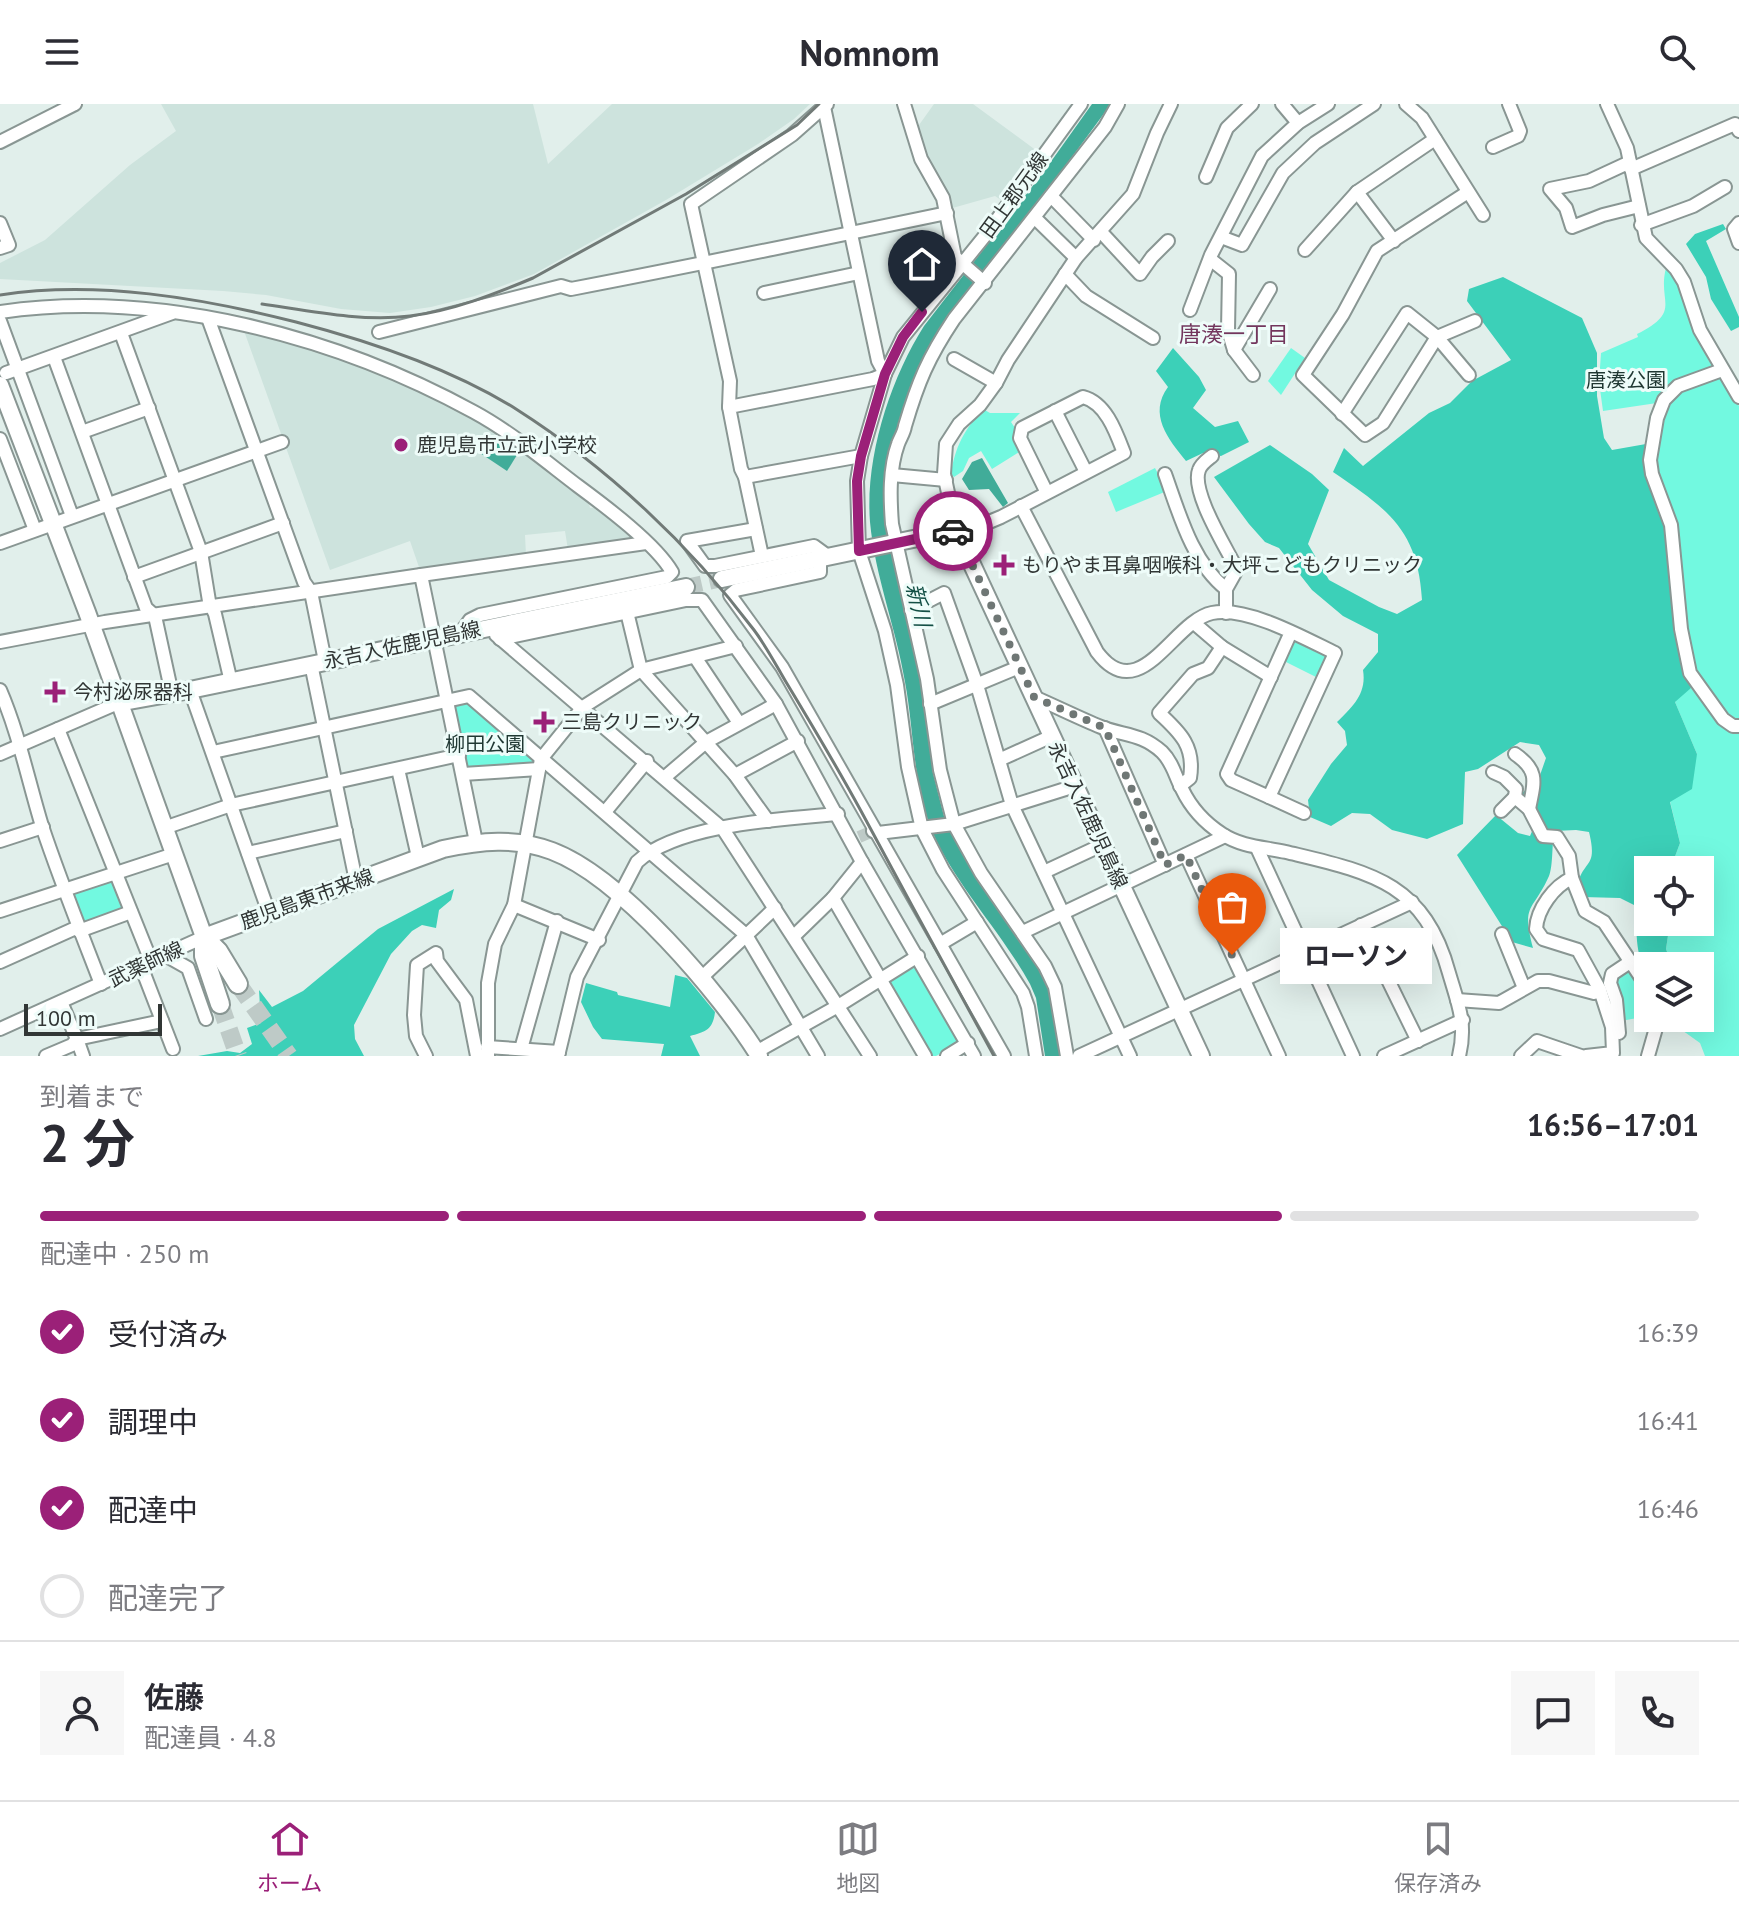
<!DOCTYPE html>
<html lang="ja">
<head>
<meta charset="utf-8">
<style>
	body { margin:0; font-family:"PT Sans","Noto Sans JP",sans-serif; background:#f7f7f7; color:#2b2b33; height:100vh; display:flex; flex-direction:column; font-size:30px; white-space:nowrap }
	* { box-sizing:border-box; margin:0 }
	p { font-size:26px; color:#7c7c81 }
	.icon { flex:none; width:44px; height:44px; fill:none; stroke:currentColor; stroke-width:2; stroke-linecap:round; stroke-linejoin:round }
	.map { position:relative; height:952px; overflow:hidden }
	.drawer { display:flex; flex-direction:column; background:#fff; flex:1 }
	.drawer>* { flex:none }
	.buttons { position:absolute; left:1634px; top:752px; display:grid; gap:16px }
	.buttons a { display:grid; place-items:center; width:80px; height:80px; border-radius:0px; background:#fff; box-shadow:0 8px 32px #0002; font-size:40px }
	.scale { position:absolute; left:24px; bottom:20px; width:138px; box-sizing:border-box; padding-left:8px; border:4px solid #313635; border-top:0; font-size:22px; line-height:28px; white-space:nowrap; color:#313635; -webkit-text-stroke:6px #eefcf9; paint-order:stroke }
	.pin { position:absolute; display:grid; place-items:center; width:68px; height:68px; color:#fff; margin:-82px -34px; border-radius:50% 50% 50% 0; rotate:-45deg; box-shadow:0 0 8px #0007 }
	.pin .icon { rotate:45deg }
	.courier { position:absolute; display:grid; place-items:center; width:80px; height:80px; margin:-40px; border:6px solid #9b2078; border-radius:50%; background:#fff; color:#222; box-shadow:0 2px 10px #0007 }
	.bubble { position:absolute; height:56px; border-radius:0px; background:#fff; box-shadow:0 8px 32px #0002; font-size:26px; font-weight:700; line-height:56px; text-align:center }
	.head em { font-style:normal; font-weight:700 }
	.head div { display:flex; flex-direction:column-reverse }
	.head { display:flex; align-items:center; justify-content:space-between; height:136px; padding:0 40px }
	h1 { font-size:52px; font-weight:700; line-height:60px }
	.bar { display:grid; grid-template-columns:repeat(4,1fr); gap:12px 8px; align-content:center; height:96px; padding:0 40px }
	.bar i { height:10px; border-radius:6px; background:#e1e1e2 }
	.bar .on { background:#9b2078 }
	.bar p { grid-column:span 4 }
	.line { display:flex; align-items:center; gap:20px; padding:0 40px; border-top:2px solid #e1e1e2 }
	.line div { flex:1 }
	.round { display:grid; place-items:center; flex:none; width:84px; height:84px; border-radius:0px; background:#f7f7f7 }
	ol { padding:0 40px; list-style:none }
	li { display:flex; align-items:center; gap:24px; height:88px }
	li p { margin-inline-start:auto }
	li .icon { padding:8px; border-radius:50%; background:#9b2078; color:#fff; stroke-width:4 }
	li:last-child { color:#7c7c81 }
	li i { width:44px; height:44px; border:4px solid #e1e1e2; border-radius:50% }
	header { display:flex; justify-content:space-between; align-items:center; height:104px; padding:0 40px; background:#fff; font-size:36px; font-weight:700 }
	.tabs { display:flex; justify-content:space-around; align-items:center; height:112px; border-top:2px solid #e1e1e2; background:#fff; font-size:22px; color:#7c7c81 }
	.tabs a { display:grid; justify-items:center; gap:4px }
	.tabs .on { color:#9b2078 }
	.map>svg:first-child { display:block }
	.built { fill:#cde3dd }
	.green { fill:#72f9e0 }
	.forest { fill:#3cd0b8 }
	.water { fill:#41ac99 }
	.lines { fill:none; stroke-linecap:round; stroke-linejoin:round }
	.minor-tunnel { stroke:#becac7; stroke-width:12; stroke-dasharray:12 6; stroke-linecap:butt }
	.major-tunnel { stroke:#becac7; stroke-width:16; stroke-dasharray:16 8; stroke-linecap:butt }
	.highway-tunnel { stroke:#becac7; stroke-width:18; stroke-dasharray:18 9; stroke-linecap:butt }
	.minor-casing { stroke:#899693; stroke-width:16 }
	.major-casing { stroke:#899693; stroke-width:20 }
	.highway-casing { stroke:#899693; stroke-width:22 }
	.minor { stroke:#fff; stroke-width:12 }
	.major { stroke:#fff; stroke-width:16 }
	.highway { stroke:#fff; stroke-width:18 }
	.rail { stroke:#717a77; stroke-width:3 }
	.done { stroke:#6f7775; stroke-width:8; stroke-dasharray:0 14.4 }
	.route { stroke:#9b2078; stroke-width:10 }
	.poi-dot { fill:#9b2078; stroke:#eefcf9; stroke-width:3 }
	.labels { text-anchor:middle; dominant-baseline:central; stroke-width:6; stroke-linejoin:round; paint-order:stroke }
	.street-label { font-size:20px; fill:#313635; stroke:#eefcf9 }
	.park-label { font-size:20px; fill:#1f3732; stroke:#eefcf9 }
	.poi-label { font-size:20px; fill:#313635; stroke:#eefcf9; text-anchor:start }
	.neighbourhood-label { font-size:22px; fill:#73365d; stroke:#eefcf9 }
	.water-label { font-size:22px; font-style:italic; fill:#145046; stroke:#eefcf9 }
</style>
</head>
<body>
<header><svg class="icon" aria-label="menu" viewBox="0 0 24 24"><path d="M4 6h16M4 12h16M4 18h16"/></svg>Nomnom<svg class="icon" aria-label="search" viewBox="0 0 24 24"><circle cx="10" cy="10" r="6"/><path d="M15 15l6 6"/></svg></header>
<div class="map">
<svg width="1739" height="952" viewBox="0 0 1739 952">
	<rect width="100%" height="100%" fill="#e1efeb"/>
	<g class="built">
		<polygon points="161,0 533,0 548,60 612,0 810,0 794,15 758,40 666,96 534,170 475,192 431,203 390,209 341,205 266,191 223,187 0,175 0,159 45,136 130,61 176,27"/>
		<polygon points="934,0 973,0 1037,47 1001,96 995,92 949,105 914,28"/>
		<polygon points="243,224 361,259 475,314 558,369 587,391 590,404 601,403 634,432 633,436 568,446 565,427 525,431 526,451 420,466 410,437 330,466"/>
	</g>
	<g class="green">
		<path d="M1666 164 1679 181 1688 214 1709 257 1739 302V618L1726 612 1693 568 1655 370 1660 294 1657 299 1603 307 1599 278 1601 249 1638 233 1637 230C1683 207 1657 198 1666 164Z"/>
		<polygon points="1291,244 1305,254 1281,291 1268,277"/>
		<path d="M983 305 990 309H1020L1011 318 1017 327 1014 334 1021 347 992 365 981 347 969 354 963 367 954 373 951 370C955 343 964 326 983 305Z"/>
		<polygon points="1155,364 1167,387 1116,408 1108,388"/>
		<polygon points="1295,538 1325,552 1327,557 1318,574 1284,557"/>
		<polygon points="1691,584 1721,619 1739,627 1739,952 1705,952 1700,939 1679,924 1680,914 1700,914 1700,862 1672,862 1666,845 1670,818 1700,818 1700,766 1670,766 1680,739 1670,697 1697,650 1675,598 1679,591"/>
		<polygon points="469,598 536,654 536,661 468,665 453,600"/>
		<polygon points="114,773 126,805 83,821 70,788"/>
		<polygon points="917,862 960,939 936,952 929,952 888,878"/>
		<path d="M1626 865C1642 874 1648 895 1648 912L1621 917C1617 897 1607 878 1626 865Z"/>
	</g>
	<g class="forest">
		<polygon points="1723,120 1726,125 1706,137 1739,213 1739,223 1731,227 1711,195 1706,173 1686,140 1695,130"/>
		<path d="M1503 173 1582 214 1597 249V292L1604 334 1612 346 1646 340 1649 370 1667 423 1683 555 1691 584 1675 598 1697 650 1692 685 1670 698 1680 739 1670 766H1648V818H1670L1666 845 1672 862H1648V870C1634 851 1637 825 1636 802L1620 794 1583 793 1577 782C1584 754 1598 765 1589 728L1576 726 1554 727C1552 740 1553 763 1549 772 1533 808 1521 799 1533 844L1512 838 1457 751 1496 711 1518 729 1530 732 1533 725 1521 690 1539 674 1546 654 1539 641 1520 638 1478 665 1465 668 1463 720 1427 735 1392 726 1370 710 1352 709 1331 722 1310 713 1308 696 1331 660 1347 641 1345 627 1337 618C1352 603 1367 590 1363 566L1378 548V530L1343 512 1312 486 1279 444 1265 438 1249 420 1214 373 1270 341 1312 370 1329 386 1308 440 1329 476 1379 503 1397 510 1422 496C1418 425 1387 405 1333 368L1344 344 1363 362 1429 309 1450 299 1472 277 1511 256 1467 197 1469 185Z"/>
		<path d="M1173 244 1199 273 1206 286 1193 304 1215 323 1238 317 1249 338 1221 352 1203 349 1186 357C1168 335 1148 310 1168 283L1156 267Z"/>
		<polygon points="454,785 451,796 439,806 436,824 422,821 412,827 391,850 354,921 355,935 364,952 198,952 227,947 240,949 252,940 247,924 261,919 259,886 272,903 303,887 378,825"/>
		<path d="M675 871 687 874 715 908C713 926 705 928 690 932L700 952H661L664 940 602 935 593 923 581 898 586 879 617 888 618 891 670 903Z"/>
	</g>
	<g class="water">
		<path d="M1092 0H1111L921 258 887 371 884 397 921 581 933 669 944 712 976 773 1044 872 1052 893 1062 952H1045L1036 894 1030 880C1003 831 962 788 937 738 912 687 915 631 905 578 896 524 875 472 870 418 865 353 890 276 924 222L1045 66Z"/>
		<polygon points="487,331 517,351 507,367 477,347"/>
		<polygon points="982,354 1008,399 1003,403 989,385 969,386 962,375 972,358"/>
	</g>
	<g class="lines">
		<polyline class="minor-tunnel" points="859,733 873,727"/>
		<polyline class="major-tunnel" points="686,483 722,475"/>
		<g class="highway-tunnel">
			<polyline points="238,880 289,952"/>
			<polyline points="220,900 238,952"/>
		</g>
		<defs>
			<g id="minor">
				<polyline points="904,0 921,55 943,94 955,153 985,179"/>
				<polyline points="1282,0 1298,19"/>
				<polyline points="1406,0 1422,14 1483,111"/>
				<polyline points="1607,0 1627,44 1646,134 1676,165 1684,178 1700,226 1739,293"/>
				<polyline points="824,3 878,257 885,270"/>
				<polyline points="0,38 75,0"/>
				<polyline points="1493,43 1518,32 1520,27 1509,0"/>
				<polyline points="1630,58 1589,77 1550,85 1566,104 1572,123 1603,111 1639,102"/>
				<polyline points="1631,65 1735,20 1739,27"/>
				<polyline points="1206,73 1227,24 1252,0"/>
				<polyline points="1357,88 1394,137"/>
				<polyline points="1468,88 1377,147 1343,210 1303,271 1365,331 1383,319 1437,233 1475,217"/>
				<polyline points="1051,92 1094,136"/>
				<polyline points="1035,114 1076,154"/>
				<polyline points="0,119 9,141 0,144"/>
				<polyline points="1739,119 1734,125 1739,139"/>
				<polyline points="1641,121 1693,102 1725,83"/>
				<polyline points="1101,128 1140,170 1152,153 1168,137"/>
				<polyline points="1221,133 1242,141 1283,69 1315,39 1374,0"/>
				<polyline points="1305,146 1357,88 1435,35"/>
				<polyline points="1210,155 1229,170 1228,226 1234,246 1253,271"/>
				<polyline points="1065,170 1086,192 1153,234"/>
				<polyline points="764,189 859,169"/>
				<polyline points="1190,206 1211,151 1262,52 1298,19 1328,0"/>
				<path d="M0 208C159 185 335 232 474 308 511 328 545 357 578 382 605 402 656 440 672 468L667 473 480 511 470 516 460 530"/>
				<polyline points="208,214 304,478 311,488 325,557"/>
				<polyline points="0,217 72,412"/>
				<path d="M379 228 561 182 571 185C697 161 822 135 947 109"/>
				<polyline points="121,229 201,448 209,497 215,510 231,578"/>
				<polyline points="1234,246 1270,185"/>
				<polyline points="54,253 146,504 155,512 172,590"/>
				<polyline points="954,255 996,279"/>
				<polyline points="1722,266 1678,282 1664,296 1657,314 1650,356 1652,370 1671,421 1681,525 1690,569 1723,615 1733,622 1739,622"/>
				<polyline points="6,269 172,209"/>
				<polyline points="729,303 730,277 691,100 792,31 827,0"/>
				<polyline points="1055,307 1086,368"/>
				<polyline points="1342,310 1407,209 1437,233 1469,271"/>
				<polyline points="82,328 149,304"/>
				<polyline points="0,335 35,426"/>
				<path d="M1212 352C1207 356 1201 360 1199 366 1191 387 1224 440 1234 460L1235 469 1226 485V509"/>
				<path d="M1165 370C1179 409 1192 458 1226 485"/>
				<polyline points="892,371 946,376"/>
				<polyline points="745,373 861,352"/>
				<path d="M1047 389 1020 334 1022 324 1083 293C1106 299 1116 328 1124 349L1001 413 977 423 956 426 944 370 946 340 959 320 980 301 996 279 1008 256 1076 154 1133 90 1157 29 1171 0"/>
				<path d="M1021 402 1097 548C1140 605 1173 517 1212 509 1247 502 1304 534 1335 549L1269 693 1231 676 1227 670 1291 528"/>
				<polyline points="756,425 687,437 705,462 715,462 814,442 829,453"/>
				<polyline points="0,439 282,338"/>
				<polyline points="762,452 745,373 741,365 729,303 873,275 885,270"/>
				<polyline points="820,455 820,468 736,486 730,491 782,563 1004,952"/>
				<polyline points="421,471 646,439"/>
				<polyline points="134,473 283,419"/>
				<polyline points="911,506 944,489 977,581 1012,701 1130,952"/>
				<polyline points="627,508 641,566 735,671 768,717"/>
				<polyline points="1194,519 1222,543 1271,573"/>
				<polyline points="496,531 723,725 870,952"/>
				<polyline points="500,535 686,496 702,496 776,600 862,758 974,952"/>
				<polyline points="0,538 105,518 421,471 476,738"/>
				<polyline points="695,553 739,619"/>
				<polyline points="311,560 356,777"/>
				<path d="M0 586C19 630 28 676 42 722 60 776 81 828 101 880"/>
				<polyline points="190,586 269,809"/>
				<path d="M1034 593C1057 603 1079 614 1101 623 1124 632 1141 629 1162 648 1173 659 1175 672 1182 685 1191 704 1205 719 1222 730 1242 743 1263 743 1286 748 1369 768 1424 777 1449 869 1458 900 1467 919 1459 952"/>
				<polyline points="930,600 1019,563"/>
				<polyline points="1105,624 1165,761"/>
				<polyline points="58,625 151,857"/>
				<polyline points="213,648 469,592 746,831 818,952"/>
				<polyline points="0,650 118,599"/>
				<path d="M1515 650C1540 667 1534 679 1529 705"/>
				<polyline points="999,656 1052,632"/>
				<polyline points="398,665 418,753"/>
				<polyline points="1493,668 1504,673 1516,685 1515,693"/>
				<polyline points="463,670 539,665"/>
				<polyline points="735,671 798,637"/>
				<polyline points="665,673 706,638 776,600"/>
				<path d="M1180 682 1190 674C1195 643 1181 629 1159 609L1193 570 1208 564 1222 543"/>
				<polyline points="1269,693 1304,709"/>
				<polyline points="1501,707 1515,693 1529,705 1543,732 1557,733 1569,752 1572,774"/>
				<polyline points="605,708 647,657"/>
				<polyline points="164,724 231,701 459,651"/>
				<polyline points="873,727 878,729 954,720 1075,682"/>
				<polyline points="0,737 43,723"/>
				<polyline points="1257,744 1353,952"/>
				<polyline points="248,749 346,727"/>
				<polyline points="1186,751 1279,952"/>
				<polyline points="1044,768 1102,741"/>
				<polyline points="833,794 925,952"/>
				<polyline points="514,801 599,836"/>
				<polyline points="0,807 174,750"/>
				<polyline points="1361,821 1418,937"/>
				<polyline points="79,827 131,808"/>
				<polyline points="1023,828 1225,732"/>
				<polyline points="1502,830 1524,884"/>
				<polyline points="794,832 833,794 862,758"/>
				<polyline points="940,840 977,818"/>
				<polyline points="165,851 188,864 206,915"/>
				<polyline points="0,858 78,823"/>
				<polyline points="141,862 173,945"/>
				<polyline points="700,875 775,804"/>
				<path d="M1600 886 1578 846 1543 835 1536 825C1537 805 1554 782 1572 774L1585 807 1604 818 1648 884"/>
				<polyline points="1457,896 1499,899 1538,877 1549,877 1594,889 1600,886 1612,923 1613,949 1586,952"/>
				<polyline points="0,925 204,833"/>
				<polyline points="1619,929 1616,896 1610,879 1612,870 1630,858"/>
				<polyline points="487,943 559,948"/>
				<polyline points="521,945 557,817"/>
				<polyline points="756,948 838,902 918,852"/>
				<polyline points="46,952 72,941 77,935 61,898"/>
				<polyline points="83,952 77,935 162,917"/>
				<polyline points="426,952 416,932 414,911 417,861 436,849 437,857 466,896 477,952"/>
				<polyline points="488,952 488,879 495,840 514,801 541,655 583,603 641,566 736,542"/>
				<path d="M558 952 577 873 637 758C678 720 783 715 838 710"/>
				<polyline points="947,952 968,939"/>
				<polyline points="1036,952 1028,903 1023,889 943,766 922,725 908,663 897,581 885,527 859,447 857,377 861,352 885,270 903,233 988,128 1081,0"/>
				<path d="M1067 952 1055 883 1045 862 981 769 954 720 940 666 927 575 892 420C890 394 889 365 898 340 900 334 904 329 905 322 918 278 928 254 954 215L1105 23 1118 0"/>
				<polyline points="1079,952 1412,798"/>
				<polyline points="1384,952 1463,916"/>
				<polyline points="1521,952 1537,937 1581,952"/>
				<polyline points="1648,952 1656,924 1654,914"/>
			</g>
			<g id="major">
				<path d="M0 281 87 508 204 833 443 745C480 737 516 733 552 747 621 773 720 889 759 952"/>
				<polyline points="722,475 956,426 1201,952"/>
				<polyline points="118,599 190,586 686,483"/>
			</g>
			<g id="highway">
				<polyline points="204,833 204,852 220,900"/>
				<polyline points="204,833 218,847 238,880"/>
			</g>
		</defs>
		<use href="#minor" class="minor-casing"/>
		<use href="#major" class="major-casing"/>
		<use href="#highway" class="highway-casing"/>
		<use href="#minor" class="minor"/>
		<use href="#major" class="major"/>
		<use href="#highway" class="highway"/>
		<g class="rail">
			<path d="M0 191C97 176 202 194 296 218 369 237 452 265 516 305 607 363 689 440 754 526 766 542 776 561 786 578 812 621 837 663 861 707 905 789 949 870 994 952"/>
			<path d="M262 200C310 207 362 218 410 212 452 207 495 190 533 174L686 90 797 21 819 0"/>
		</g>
	</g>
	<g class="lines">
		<polyline class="done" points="953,427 956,426 1034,593 1105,624 1165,761 1186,751 1232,851"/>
		<polyline class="route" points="922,208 903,233 885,270 861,352 857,377 859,447 953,427"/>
	</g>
	<g class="poi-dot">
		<circle cx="401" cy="341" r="8"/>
		<path d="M1000 449h8v8h8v8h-8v8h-8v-8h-8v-8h8z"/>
		<path d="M51 576h8v8h8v8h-8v8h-8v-8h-8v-8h8z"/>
		<path d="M540 606h8v8h8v8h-8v8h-8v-8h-8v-8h8z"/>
	</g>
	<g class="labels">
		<g class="street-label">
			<text transform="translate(1014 91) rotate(-54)">田上郡元線</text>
			<text transform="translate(402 541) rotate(-12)">永吉入佐鹿児島線</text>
			<text transform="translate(1088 711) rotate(65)">永吉入佐鹿児島線</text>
			<text transform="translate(307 795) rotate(-20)">鹿児島東市来線</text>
			<text transform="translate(146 860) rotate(-25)">武薬師線</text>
		</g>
		<g class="park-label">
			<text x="1626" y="276">唐湊公園</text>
			<text x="485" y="640">柳田公園</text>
		</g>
		<g class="poi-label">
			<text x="417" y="341">鹿児島市立武小学校</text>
			<text x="1022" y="461">もりやま耳鼻咽喉科・大坪こどもクリニック</text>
			<text x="73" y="588">今村泌尿器科</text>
			<text x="562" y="618">三島クリニック</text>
		</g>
		<g class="neighbourhood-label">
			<text x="1234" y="230">唐湊一丁目</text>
		</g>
		<g class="water-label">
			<text transform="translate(919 501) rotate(77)">新川</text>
		</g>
	</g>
</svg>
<div class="buttons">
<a><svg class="icon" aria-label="locate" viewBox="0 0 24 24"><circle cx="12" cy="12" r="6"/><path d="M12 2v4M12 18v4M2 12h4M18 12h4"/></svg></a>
<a><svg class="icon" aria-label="layers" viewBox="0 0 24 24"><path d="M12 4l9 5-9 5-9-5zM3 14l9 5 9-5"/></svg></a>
</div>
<div class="scale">100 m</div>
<div class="pin" style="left:1232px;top:851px;background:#ea580c"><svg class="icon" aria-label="bag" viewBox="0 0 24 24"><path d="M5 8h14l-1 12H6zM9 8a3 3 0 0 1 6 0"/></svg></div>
<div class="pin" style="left:922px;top:208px;background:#1f2937"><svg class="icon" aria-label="home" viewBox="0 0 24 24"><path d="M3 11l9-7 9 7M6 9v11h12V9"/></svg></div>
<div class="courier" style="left:953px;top:427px"><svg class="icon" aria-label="car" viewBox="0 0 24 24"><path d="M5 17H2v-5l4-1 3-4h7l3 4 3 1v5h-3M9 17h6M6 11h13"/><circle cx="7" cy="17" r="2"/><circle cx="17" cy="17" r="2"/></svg></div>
<div class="bubble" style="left:1280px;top:824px;width:152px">ローソン</div>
</div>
<section class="drawer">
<div class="head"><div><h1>2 分</h1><p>到着まで</p></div><em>16:56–17:01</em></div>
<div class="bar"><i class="on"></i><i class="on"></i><i class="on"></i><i></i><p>配達中 · 250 m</p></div>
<ol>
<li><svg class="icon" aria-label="check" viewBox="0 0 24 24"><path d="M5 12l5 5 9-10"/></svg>受付済み<p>16:39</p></li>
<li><svg class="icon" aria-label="check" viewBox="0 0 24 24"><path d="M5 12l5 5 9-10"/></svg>調理中<p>16:41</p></li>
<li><svg class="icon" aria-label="check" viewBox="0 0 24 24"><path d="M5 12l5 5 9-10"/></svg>配達中<p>16:46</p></li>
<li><i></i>配達完了</li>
</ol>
<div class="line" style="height:144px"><a class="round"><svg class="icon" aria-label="person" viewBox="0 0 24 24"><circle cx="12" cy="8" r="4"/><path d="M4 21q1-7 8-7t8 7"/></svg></a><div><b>佐藤</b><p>配達員 · 4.8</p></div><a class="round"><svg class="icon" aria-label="chat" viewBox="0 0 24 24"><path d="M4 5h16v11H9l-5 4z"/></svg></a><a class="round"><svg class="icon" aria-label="phone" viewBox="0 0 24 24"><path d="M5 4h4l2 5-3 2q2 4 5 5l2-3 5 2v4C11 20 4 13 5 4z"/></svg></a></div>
</section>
<nav class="tabs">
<a class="on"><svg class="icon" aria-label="home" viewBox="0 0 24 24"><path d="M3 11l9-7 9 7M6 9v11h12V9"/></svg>ホーム</a>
<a><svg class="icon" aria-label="map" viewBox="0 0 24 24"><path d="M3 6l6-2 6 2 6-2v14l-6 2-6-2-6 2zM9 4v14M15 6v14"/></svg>地図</a>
<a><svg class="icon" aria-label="saved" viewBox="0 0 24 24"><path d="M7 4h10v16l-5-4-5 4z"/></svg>保存済み</a>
</nav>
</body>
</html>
